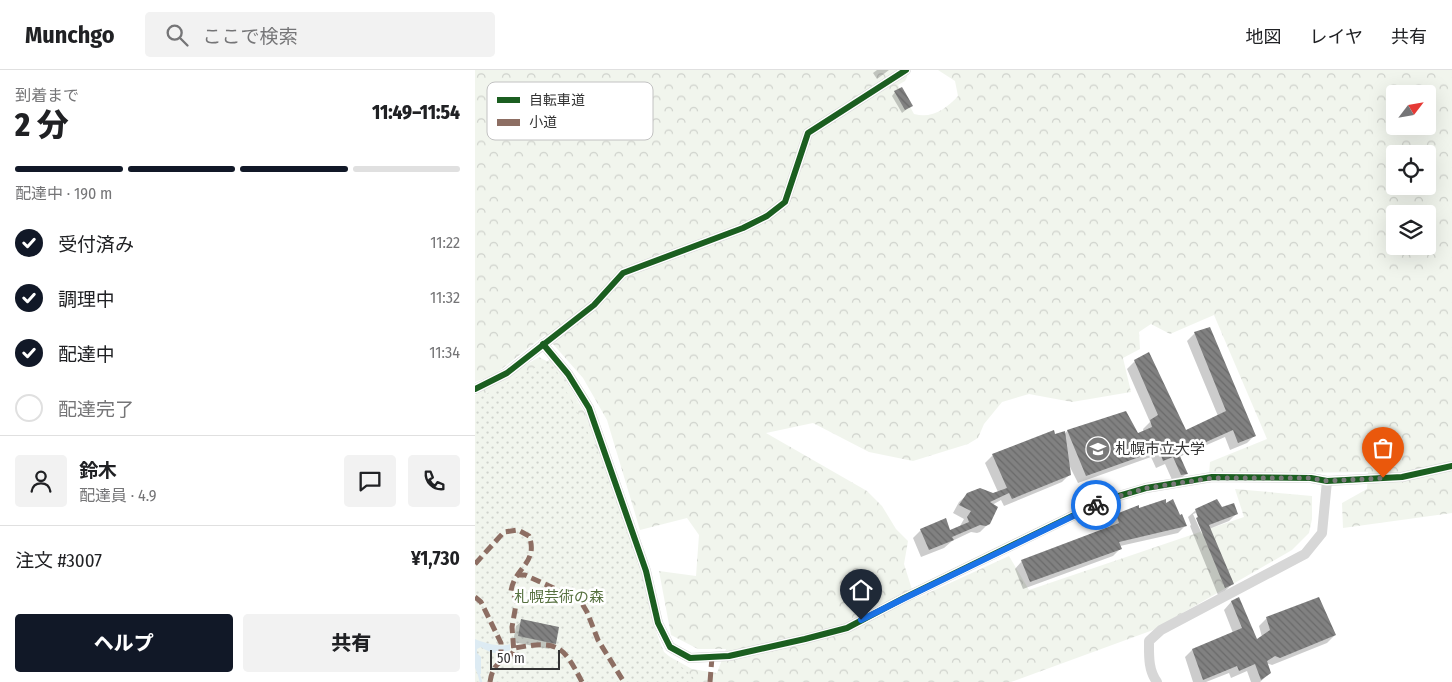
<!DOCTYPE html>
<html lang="ja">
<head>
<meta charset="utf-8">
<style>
	body { margin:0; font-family:"Fira Sans Condensed","Noto Sans JP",sans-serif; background:#f2f2f2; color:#202124; height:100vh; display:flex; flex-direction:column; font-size:19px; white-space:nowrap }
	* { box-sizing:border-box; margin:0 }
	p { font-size:16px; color:#757577 }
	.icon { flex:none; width:28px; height:28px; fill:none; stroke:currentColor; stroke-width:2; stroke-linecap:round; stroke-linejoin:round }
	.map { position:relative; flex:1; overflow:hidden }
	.details { display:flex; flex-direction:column; background:#fff; width:475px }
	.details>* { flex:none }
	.needle { width:32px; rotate:59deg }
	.fabs { position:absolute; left:911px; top:15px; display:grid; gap:10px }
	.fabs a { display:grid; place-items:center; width:50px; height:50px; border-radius:5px; background:#fff; box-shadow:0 5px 20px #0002; font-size:25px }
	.scale { position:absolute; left:15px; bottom:12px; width:70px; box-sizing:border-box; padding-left:5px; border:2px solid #333; border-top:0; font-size:14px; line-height:18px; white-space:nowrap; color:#333; -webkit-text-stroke:4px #fff; paint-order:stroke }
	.pin { position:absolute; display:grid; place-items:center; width:42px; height:42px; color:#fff; margin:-51px -21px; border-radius:50% 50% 50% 0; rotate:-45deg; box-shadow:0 0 5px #0007 }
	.pin .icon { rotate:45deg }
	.courier { position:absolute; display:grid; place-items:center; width:50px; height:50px; margin:-25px; border:4px solid #1a73e8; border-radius:50%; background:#fff; color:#222; box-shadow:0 1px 6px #0007 }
	.overview em { font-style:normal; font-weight:800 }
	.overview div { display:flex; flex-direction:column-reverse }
	.overview { display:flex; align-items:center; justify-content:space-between; height:85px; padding:0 15px }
	h1 { font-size:32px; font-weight:800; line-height:38px }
	.bar { display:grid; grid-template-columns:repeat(4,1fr); gap:8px 5px; align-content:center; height:60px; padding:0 15px }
	.bar i { height:6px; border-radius:4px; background:#e0e0e0 }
	.bar .current { background:#111827 }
	.bar p { grid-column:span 4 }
	.line { display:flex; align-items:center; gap:12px; padding:0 15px; border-top:1px solid #e0e0e0 }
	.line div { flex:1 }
	.round { display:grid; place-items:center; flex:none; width:52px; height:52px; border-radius:5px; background:#f2f2f2 }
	ol { padding:0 15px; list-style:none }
	li { display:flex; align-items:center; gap:15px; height:55px }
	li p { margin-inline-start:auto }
	li .icon { padding:5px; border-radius:50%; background:#111827; color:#fff; stroke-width:4 }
	li:last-child { color:#757577 }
	li i { width:28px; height:28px; border:2px solid #e0e0e0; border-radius:50% }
	.cta { display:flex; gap:10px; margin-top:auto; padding:10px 15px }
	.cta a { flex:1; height:58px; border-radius:5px; background:#111827; color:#fff; font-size:20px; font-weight:800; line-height:58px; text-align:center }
	.cta a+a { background:#f2f2f2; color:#202124 }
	header { display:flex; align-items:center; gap:30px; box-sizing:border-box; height:70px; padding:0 25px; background:#fff; border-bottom:1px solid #e0e0e0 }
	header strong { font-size:24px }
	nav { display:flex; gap:28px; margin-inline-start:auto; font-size:18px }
	.search { width:350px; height:45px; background:#f2f2f2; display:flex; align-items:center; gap:12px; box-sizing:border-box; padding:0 18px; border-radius:5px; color:#757577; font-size:19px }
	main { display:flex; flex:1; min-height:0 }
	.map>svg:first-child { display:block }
	.forest { fill:url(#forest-crowns); fill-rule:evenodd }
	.park { fill:url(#park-dots) }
	.water { fill:#ddebf3 }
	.shadow { fill:#0003; fill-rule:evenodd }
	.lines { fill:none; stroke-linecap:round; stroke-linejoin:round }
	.stream { stroke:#ddebf3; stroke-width:2.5 }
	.building { fill:url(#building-back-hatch) }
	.minor { stroke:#d7d7d7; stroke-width:10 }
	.quiet { stroke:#8d6e63; stroke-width:5; stroke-dasharray:10 5; stroke-linecap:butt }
	.cycleway-casing { stroke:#fff; stroke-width:9 }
	.cycleway { stroke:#1b5e20; stroke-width:6 }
	.done { stroke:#7a7a7a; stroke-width:5; stroke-dasharray:0 9 }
	.route { stroke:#1a73e8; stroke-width:6 }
	.labels { text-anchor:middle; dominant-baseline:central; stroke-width:5; stroke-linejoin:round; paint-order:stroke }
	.poi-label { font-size:15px; fill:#333; stroke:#fff; text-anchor:start }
	.park-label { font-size:15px; fill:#56703f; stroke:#fff }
	.key { fill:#fff; stroke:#c2c2c2; stroke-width:1 }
	.key-label { font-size:14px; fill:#333 }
</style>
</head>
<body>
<header>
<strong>Munchgo</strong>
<div class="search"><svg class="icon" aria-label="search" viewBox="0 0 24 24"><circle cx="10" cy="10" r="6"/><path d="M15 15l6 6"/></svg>ここで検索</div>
<nav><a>地図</a><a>レイヤ</a><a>共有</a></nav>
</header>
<main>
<section class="details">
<div class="overview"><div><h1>2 分</h1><p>到着まで</p></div><em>11:49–11:54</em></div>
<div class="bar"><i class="current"></i><i class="current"></i><i class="current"></i><i></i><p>配達中 · 190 m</p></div>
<ol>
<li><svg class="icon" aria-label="check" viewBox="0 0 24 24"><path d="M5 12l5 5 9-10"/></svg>受付済み<p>11:22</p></li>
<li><svg class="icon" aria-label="check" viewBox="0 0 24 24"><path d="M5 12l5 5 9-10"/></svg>調理中<p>11:32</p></li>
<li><svg class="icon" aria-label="check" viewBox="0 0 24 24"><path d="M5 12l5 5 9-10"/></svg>配達中<p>11:34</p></li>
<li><i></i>配達完了</li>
</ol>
<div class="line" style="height:90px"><a class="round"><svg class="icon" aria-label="person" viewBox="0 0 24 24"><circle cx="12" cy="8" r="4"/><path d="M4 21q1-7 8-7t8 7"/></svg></a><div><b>鈴木</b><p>配達員 · 4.9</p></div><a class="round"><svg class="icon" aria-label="chat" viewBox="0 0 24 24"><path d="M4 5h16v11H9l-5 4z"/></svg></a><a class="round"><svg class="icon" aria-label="phone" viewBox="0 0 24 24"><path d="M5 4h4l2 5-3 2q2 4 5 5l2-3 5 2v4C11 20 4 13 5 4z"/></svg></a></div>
<div class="line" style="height:65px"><div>注文 #3007</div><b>¥1,730</b></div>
<div class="cta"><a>ヘルプ</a><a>共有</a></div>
</section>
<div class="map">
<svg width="977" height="612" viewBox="0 0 977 612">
	<defs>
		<pattern id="forest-crowns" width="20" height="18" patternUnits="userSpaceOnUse" patternTransform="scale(1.25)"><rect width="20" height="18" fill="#f1f5ed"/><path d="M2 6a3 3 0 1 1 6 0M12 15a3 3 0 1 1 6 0" fill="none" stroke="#cfd2cc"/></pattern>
		<pattern id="park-dots" width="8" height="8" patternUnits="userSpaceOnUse" patternTransform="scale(1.25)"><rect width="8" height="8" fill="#f1f5ed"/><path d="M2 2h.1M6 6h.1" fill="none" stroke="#cfd2cc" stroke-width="1.8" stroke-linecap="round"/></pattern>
		<pattern id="building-back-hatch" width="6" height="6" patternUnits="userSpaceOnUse" patternTransform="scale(1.25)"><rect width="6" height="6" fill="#818181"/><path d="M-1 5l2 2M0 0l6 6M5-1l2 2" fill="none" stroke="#6a6a6a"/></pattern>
	</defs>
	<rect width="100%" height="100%" fill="#fff"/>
	<path class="forest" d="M0 0H431L432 7 430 11 423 15 439 44C457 49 471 39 483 26L480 11 463 0H977V443L868 458 867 433 892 419 893 402 734 404 735 392 792 369 739 245 695 264 676 254 664 262 665 279 648 288 656 322 597 332 554 324 527 332 509 354 503 368 493 374 438 391 394 382 338 353 291 363 392 421 407 436 421 459 433 471 429 494 440 529 534 486 554 520 769 447 760 419 837 426V449L834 463 817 480 678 560 536 612H125L0 415V325L64 287 83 297 111 345 129 388 171 516 183 570 188 583 217 599 242 603 251 579H223L196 565 184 501 221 506 224 465 212 448 165 460 132 350 108 308 70 265 19 305 0 312ZM920 24H952V56H920ZM920 84H952V116H920ZM920 144H952V176H920Z"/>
	<polygon class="park" points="76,289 93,325 130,395 162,494 181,562 189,582 215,604 222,612 0,612 0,330"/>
	<path class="water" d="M0 569C9 573 26 578 35 574V580C24 585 16 584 6 577L2 579V583L6 587V604H3L0 598Z"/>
	<g class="shadow">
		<polygon points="402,0 414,0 402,9 398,3"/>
		<polygon points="420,22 437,35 427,43 417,26"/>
		<polygon points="720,263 779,366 772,373 755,380 750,367 704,387 711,404 703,411 698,412 690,394 681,398 676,387 603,413 593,393 595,404 587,412 529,436 526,430 517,435 514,453 505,462 502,463 496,462 477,471 469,478 446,487 438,468 446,460 474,461 485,456 489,449 478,443 484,432 493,424 518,425 523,422 510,393 518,385 578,362 580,366 589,365 592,361 650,342 662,365 669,362 668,359 675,352 652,299 660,291 710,362 743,346 712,271"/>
		<polygon points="689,435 704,447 710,456 703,463 645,476 646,478 638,486 548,519 540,499 547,491 636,458 634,452 641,445"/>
		<path d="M747 439 761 444 754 451 734 459 757 514 750 521 743 525 715 456 716 455 713 447 721 440ZM721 443 729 462 727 464 718 444Z"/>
		<polygon points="763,528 782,571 787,567 784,556 792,548 860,565 852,573 797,595 791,593 795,603 785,612 776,612 772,601 756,608 754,603 731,612 718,612 710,587 717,580 758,563 749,540 756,532"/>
		<polygon points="47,551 80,573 74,579 38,572 41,556"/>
	</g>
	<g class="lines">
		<polyline class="stream" points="3,601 6,612"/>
	</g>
	<g class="building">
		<polygon points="427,17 438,36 430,40 419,21"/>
		<polygon points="735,257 781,366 763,373 758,360 704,384 713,404 706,405 698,387 688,391 684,380 611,406 592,360 651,341 663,363 677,357 675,350 683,345 659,290 674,282 711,360 751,341 719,262"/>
		<polygon points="579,360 580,364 590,361 596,405 537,429 534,423 515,432 523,437 515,454 511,456 505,455 477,467 479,470 454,480 445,459 471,448 475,460 494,452 492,447 496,441 484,435 492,423 505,418 518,423 532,418 517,384"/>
		<polygon points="691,429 691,433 698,429 705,445 707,444 712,456 644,472 647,479 555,512 546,490 644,453 641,444 664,435 664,438"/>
		<polygon points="742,429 747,437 759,433 763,444 734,455 759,514 750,518 721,448 723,447 720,439"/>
		<polygon points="764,527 782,569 795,560 791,547 844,527 861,565 805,588 800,586 792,591 796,603 786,610 780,594 764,601 762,596 728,610 717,579 767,558 756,531"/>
		<polygon points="46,549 84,557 81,574 43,566"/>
	</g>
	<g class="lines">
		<g class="minor">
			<polyline points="68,274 93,304 114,338 171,501 183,553 195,577 215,588 254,586 330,569 372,558 429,528 630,430 671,418 737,407 836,408 852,411 927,407 977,396"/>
			<polyline points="0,319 32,303 119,235 148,203 268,158 292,146 310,132 333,63 431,0"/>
			<path d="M682 612C673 600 674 585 674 571L686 560 830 484 847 463 852 411"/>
		</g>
		<g class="quiet">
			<path d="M0 494 29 462 43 460 54 466C64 493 39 498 36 521L42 529 37 557 39 583"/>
			<polyline points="42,505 50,505 85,521 102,525 112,542 123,570 149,612"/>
			<polyline points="0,527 6,532 26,573 26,590"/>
			<path d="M15 612C19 585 35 593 40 578 83 570 88 575 107 612"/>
			<polyline points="235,612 237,587"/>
		</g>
		<defs>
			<g id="cycleway">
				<polyline points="68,274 93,304 114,338 171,501 183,553 195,577 215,588 254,586 330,569 372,558 429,528 630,430 671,418 737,407 836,408 852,411 927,407 977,396"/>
				<polyline points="0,319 32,303 119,235 148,203 268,158 292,146 310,132 333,63 431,0"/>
			</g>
		</defs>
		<use href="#cycleway" class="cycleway-casing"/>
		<use href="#cycleway" class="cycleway"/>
	</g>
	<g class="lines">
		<polyline class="done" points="621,435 630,430 672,418 737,408 836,408 852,411 908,408"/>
		<polyline class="route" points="386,550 430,528 621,435"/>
	</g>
	<defs>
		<symbol id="university-disc" viewBox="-11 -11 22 22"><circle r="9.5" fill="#7a7a7a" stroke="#fff"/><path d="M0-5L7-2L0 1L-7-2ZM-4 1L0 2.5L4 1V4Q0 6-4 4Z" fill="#fff"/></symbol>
	</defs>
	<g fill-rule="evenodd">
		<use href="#university-disc" x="609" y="365" width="28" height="28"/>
	</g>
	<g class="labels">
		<g class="poi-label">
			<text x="640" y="379">札幌市立大学</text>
		</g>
		<g class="park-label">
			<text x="84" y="527">札幌芸術の森</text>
		</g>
	</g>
	<rect x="12" y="12" width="166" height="58" rx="8" class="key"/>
	<rect x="22" y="27" width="23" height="6" fill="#1b5e20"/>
	<rect x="22" y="49" width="23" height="7" fill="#8d6e63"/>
	<g class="key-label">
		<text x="54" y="35">自転車道</text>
		<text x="54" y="57">小道</text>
	</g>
</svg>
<div class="fabs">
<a><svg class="needle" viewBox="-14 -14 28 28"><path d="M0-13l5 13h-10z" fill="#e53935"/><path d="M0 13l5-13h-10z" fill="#757577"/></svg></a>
<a><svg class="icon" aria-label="locate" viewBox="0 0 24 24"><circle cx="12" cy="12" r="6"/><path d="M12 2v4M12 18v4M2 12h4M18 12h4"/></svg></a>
<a><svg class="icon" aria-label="layers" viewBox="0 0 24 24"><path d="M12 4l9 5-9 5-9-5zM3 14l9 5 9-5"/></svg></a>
</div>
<div class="scale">50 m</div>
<div class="pin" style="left:908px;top:408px;background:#ea580c"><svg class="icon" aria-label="bag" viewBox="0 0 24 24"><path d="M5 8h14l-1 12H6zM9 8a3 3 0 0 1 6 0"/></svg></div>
<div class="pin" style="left:386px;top:550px;background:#1f2937"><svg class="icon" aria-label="home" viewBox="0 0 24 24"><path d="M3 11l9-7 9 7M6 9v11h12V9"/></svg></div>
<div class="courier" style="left:621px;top:435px"><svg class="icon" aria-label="bike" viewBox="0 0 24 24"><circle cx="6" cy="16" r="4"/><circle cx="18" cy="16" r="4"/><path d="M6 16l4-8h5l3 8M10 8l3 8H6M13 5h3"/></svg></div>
</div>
</main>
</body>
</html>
